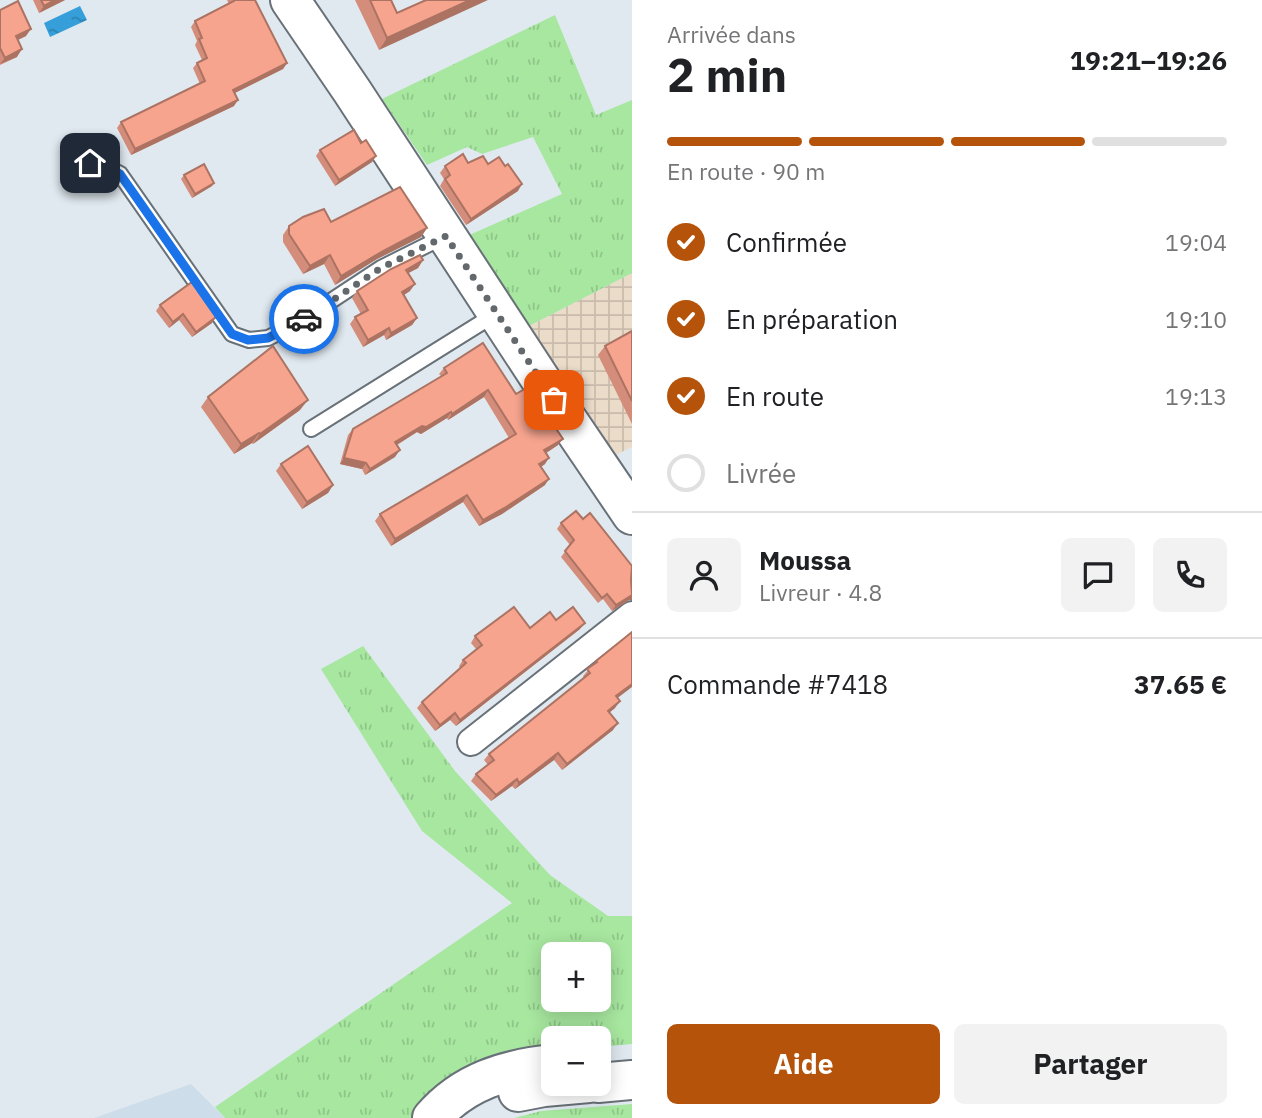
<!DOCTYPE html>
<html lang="fr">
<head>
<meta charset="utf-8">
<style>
	body { margin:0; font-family:"IBM Plex Sans",sans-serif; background:#f2f2f2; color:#202124; height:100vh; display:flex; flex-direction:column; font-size:26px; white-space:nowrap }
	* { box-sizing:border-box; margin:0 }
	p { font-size:23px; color:#757577 }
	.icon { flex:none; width:38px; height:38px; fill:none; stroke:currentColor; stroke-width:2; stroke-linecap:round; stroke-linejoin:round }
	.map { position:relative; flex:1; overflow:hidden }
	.details { display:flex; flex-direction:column; background:#fff; width:630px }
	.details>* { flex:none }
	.buttons { position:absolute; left:541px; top:942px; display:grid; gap:14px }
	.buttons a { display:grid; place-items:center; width:70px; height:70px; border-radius:10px; background:#fff; box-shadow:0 4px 18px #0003; font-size:35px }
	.pin { position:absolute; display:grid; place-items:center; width:60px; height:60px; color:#fff; margin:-30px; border-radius:14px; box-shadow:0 4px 10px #0006 }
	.courier { position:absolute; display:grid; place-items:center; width:70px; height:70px; margin:-35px; border:5px solid #1a73e8; border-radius:50%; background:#fff; color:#222; box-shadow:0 2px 9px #0007 }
	.headline em { font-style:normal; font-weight:700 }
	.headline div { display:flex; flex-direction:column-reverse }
	.headline { display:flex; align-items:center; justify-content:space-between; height:119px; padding:0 35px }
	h1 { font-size:46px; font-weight:700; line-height:52px }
	.bar { display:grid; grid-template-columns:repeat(4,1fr); gap:10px 7px; align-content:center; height:84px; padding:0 35px }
	.bar i { height:9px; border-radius:5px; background:#e0e0e0 }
	.bar .on { background:#b45309 }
	.bar p { grid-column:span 4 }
	.line { display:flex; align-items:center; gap:18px; padding:0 35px; border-top:2px solid #e0e0e0 }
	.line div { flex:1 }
	.round { display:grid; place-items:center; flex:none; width:74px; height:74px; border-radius:10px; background:#f2f2f2 }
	ol { padding:0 35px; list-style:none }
	li { display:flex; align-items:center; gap:21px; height:77px }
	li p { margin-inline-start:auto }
	li .icon { padding:7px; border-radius:50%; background:#b45309; color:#fff; stroke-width:4 }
	li:last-child { color:#757577 }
	li i { width:38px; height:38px; border:4px solid #e0e0e0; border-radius:50% }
	.action { display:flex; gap:14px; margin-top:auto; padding:14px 35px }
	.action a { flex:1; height:80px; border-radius:10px; background:#b45309; color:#fff; font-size:28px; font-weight:700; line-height:80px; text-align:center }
	.action a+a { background:#f2f2f2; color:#202124 }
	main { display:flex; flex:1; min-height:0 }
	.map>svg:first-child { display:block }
	.built { fill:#ceddea }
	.industrial { fill:url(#industrial-grid) }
	.grass { fill:url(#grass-tufts); fill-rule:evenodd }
	.water { fill:url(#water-ripples) }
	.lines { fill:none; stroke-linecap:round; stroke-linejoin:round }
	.lane-casing { stroke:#697178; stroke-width:18 }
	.street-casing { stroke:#697178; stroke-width:30 }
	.secondary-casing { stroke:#697178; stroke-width:42 }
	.lane { stroke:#fff; stroke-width:14 }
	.street { stroke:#fff; stroke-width:26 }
	.secondary { stroke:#fff; stroke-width:38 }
	.wall { fill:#d48d7a }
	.shaded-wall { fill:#ac7363 }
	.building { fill:#f6a48e; stroke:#ac7363; stroke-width:2 }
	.done { stroke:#63686c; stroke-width:7; stroke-dasharray:0 12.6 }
	.route { stroke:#1a73e8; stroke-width:9 }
</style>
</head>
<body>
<main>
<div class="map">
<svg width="632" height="1118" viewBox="0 0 632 1118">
	<defs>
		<pattern id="industrial-grid" width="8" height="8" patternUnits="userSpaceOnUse" patternTransform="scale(1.75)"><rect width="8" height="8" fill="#ebdbc9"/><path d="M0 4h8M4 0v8" fill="none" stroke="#c9bcac"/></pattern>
		<pattern id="grass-tufts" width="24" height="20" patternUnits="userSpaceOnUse" patternTransform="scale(1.75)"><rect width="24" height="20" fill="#a7e79f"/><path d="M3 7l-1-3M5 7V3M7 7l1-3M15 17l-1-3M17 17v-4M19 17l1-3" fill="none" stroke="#8fc689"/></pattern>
		<pattern id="water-ripples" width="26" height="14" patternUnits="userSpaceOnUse" patternTransform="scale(1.75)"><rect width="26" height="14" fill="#369fda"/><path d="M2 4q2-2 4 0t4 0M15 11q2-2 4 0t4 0" fill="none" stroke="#2d81b1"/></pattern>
	</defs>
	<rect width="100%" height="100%" fill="#e0e9f0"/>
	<polygon class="built" points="191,1084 225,1118 94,1118"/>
	<polygon class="industrial" points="632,273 632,447 605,460 527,327"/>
	<g class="grass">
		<polygon points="555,15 596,115 632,100 632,273 527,327 467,236 562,194 533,137 482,154 467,147 427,165 382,99"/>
		<path d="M363 646 455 771 550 875 608 916H632V1044L599 1047 598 1038H553V1051L428 1102 413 1118H225L215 1107 512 903 422 831 321 669ZM553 954H598V999H553Z"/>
		<polygon points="632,1104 632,1118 514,1118 541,1111"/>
	</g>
	<polygon class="water" points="80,6 87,20 50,37 44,23"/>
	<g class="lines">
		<defs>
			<g id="lane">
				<path d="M69 167C89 163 102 163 120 174L232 334 249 340 268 338 296 324 381 268 445 236"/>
				<polyline points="311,429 497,313"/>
			</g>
			<polyline id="street" points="471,742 632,615"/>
			<g id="secondary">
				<polyline points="290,0 352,91 554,400 632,515"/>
				<polyline points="598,1083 632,1080"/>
				<polyline points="518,1092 544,1087 589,1083"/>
				<path d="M432 1118C464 1081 506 1069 553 1064"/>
			</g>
		</defs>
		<use href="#lane" class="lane-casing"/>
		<use href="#street" class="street-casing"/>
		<use href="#secondary" class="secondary-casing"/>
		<use href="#lane" class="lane"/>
		<use href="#street" class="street"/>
		<use href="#secondary" class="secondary"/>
	</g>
	<g class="wall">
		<polygon points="33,0 65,0 39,13"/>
		<polygon points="227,0 255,0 287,63 283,69 234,93 234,106 131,155 117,128 121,122 200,84 193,68 197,63 202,60 195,45 197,41 191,27 195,21 229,4"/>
		<polygon points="355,0 391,0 397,13 426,0 379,50"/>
		<polygon points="0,10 26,36 18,40 17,57 0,65"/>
		<polygon points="361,143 376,156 372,162 335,186 316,156 320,150"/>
		<polygon points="468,163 488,164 518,191 466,225 440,186 444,179 440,173 445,166"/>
		<polygon points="184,175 212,186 192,198 181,179"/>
		<polygon points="331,222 427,228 421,237 377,259 335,285 324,264 303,274 283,242 283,235 289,226"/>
		<polygon points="423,260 418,268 408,273 410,291 404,295 417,318 412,325 386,340 384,335 363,347 350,324 355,317 361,314 352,298 357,291"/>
		<polygon points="160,305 212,323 192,337 179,320 169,328 156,311"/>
		<polygon points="632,331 632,424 598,355 605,346"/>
		<polygon points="444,368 516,394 558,445 546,453 545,464 541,467 545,485 502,514 479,526 463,502 391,546 375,521 380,514 509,438 484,397 448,420 447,418 421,434 417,432 397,445 395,457 365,475 362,469 340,464 348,435 353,429 441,376 439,374"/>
		<polygon points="208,397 300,410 253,444 252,443 234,454 201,407"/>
		<polygon points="281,464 333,485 328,493 302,509 276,471"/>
		<polygon points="583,519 632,566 632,600 629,600 612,611 603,599 598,603 561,557 570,545 557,529 561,523"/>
		<polygon points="530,628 580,629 456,726 450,720 435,731 417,708 422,702 460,668 459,666 463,660 476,649 471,643 475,636"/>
		<polygon points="596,661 617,698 615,708 610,712 613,730 562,770 554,760 515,789 512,786 491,801 471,781 476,774 488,765 484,760 489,754 584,678 583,676"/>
	</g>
	<g class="shaded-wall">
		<polygon points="55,0 65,0 39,13 44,6"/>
		<polygon points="470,0 488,0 379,50 387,38"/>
		<polygon points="31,29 26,36 11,43 16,36"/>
		<polygon points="22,49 17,57 0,64 5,58"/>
		<polygon points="287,63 283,69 229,96 233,90"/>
		<polygon points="238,100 234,106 131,155 135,149"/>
		<polygon points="376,156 372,162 335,186 339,180"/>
		<polygon points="214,183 212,186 192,198 195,194"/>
		<polygon points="522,184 518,191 466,225 471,219"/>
		<polygon points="427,228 421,237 377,259 335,285 341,276 383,251"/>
		<polygon points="330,255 324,264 303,274 310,266"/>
		<polygon points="423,260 418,268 401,277 406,270"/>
		<polygon points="415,284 410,291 397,299 402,292"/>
		<polygon points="183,314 179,320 169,328 173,322"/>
		<polygon points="216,317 212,323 192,337 196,332"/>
		<polygon points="417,318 412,325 386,340 391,333"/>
		<polygon points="389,328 384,335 363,347 368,340"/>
		<polygon points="488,390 484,397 448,420 452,414"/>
		<polygon points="308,400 300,410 253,444 260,434"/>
		<polygon points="451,412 447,418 421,434 417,432 390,449 395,442 422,426"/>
		<polygon points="259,433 252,443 234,454 241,444"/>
		<polygon points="563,439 558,445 540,457 544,450"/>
		<polygon points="400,450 395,457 365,475 370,469"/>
		<polygon points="344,458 366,463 362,469 340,464"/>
		<polygon points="549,458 545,464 535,471 539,464"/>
		<polygon points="549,479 545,485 502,514 479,526 483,520"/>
		<polygon points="333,485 328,493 302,509 307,502"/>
		<polygon points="467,495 463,502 391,546 395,539"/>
		<polygon points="632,595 632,600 629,600 612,611 616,605"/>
		<polygon points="585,623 580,629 456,726 460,720"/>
		<polygon points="632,684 632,687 611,703 616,696"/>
		<polygon points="620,701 615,708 604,717 608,711"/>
		<polygon points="455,713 450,720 435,731 440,725"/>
		<polygon points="618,723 613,730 562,770 567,764"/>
		<polygon points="558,753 554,760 515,789 519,783"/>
		<polygon points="517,779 512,786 491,801 496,795"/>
	</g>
	<g class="building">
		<polygon points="41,0 55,0 44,6"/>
		<polygon points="234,0 255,0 287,63 233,90 238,100 135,149 121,122 205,81 197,63 207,58 199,39 202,38 195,21 234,1"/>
		<polygon points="370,0 391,0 397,13 426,0 470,0 387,38"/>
		<polygon points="18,1 31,29 16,36 22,49 5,58 0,48 0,10"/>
		<polygon points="354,130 361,143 366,140 376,156 339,180 320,150"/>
		<polygon points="463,154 468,163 483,156 488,164 499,157 505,166 508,164 522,184 471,219 445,179 450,175 445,166"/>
		<polygon points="204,164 214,183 195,194 184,175"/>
		<polygon points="400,187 427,228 383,251 341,276 330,255 310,266 289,234 289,226 303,217 324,209 331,222"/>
		<polygon points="420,255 423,260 406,270 415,284 402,292 417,318 391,333 389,328 368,340 355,317 368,310 357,291 391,269"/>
		<polygon points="192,282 216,317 196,332 183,314 173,322 160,305"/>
		<polygon points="632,331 632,401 605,346"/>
		<polygon points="483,343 516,394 528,387 563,439 544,450 549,458 539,464 549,479 506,507 483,520 467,495 395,539 380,514 516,434 488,390 452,414 451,412 426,427 422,426 395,442 400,450 370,469 366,463 344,458 353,429 447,373 444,368"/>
		<polygon points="273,346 308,400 260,434 259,433 241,444 208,397"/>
		<polygon points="308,446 333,485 307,502 281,464"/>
		<polygon points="576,511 583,519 590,513 632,566 631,580 632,595 616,605 607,594 602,598 565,551 574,540 561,523"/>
		<polygon points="514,607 530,628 550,612 556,620 573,607 585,623 460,720 455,713 440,725 422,702 457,671 466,663 463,660 482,645 475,636"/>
		<polygon points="632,632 632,684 616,696 620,701 608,711 618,723 567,764 558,753 519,783 517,779 496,795 476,774 494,760 489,754 590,673 587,669 597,662 596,661"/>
	</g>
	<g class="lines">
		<polyline class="done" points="304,319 381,268 446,236 554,400"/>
		<polyline class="route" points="90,163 107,166 120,174 232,334 248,340 268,338 304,319"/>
	</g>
</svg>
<div class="buttons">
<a>+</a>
<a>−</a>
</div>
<div class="pin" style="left:554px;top:400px;background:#ea580c"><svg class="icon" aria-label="bag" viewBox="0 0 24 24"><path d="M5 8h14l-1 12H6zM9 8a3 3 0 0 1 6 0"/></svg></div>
<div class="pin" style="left:90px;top:163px;background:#1f2937"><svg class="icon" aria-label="home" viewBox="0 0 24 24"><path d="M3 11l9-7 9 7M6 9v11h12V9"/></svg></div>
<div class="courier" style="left:304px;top:319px"><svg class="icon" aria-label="car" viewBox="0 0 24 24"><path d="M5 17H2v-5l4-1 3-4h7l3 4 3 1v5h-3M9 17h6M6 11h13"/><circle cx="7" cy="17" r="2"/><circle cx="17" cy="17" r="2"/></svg></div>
</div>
<section class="details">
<div class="headline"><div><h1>2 min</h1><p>Arrivée dans</p></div><em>19:21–19:26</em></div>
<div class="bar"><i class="on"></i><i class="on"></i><i class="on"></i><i></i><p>En route · 90 m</p></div>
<ol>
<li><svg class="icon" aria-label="check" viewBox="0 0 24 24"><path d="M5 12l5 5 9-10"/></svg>Confirmée<p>19:04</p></li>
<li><svg class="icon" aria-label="check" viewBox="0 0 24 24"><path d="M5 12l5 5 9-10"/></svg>En préparation<p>19:10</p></li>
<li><svg class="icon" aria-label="check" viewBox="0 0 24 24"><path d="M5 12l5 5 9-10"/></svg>En route<p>19:13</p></li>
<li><i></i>Livrée</li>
</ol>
<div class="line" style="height:126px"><a class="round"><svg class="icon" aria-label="person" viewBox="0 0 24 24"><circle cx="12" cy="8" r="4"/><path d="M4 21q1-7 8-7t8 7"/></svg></a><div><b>Moussa</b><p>Livreur · 4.8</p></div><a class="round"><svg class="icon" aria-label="chat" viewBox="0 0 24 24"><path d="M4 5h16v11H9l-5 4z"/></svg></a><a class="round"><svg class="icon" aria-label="phone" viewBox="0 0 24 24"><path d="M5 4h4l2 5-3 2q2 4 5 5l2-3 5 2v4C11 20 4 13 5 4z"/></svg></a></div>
<div class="line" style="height:91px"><div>Commande #7418</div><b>37.65 €</b></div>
<div class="action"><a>Aide</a><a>Partager</a></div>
</section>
</main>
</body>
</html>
